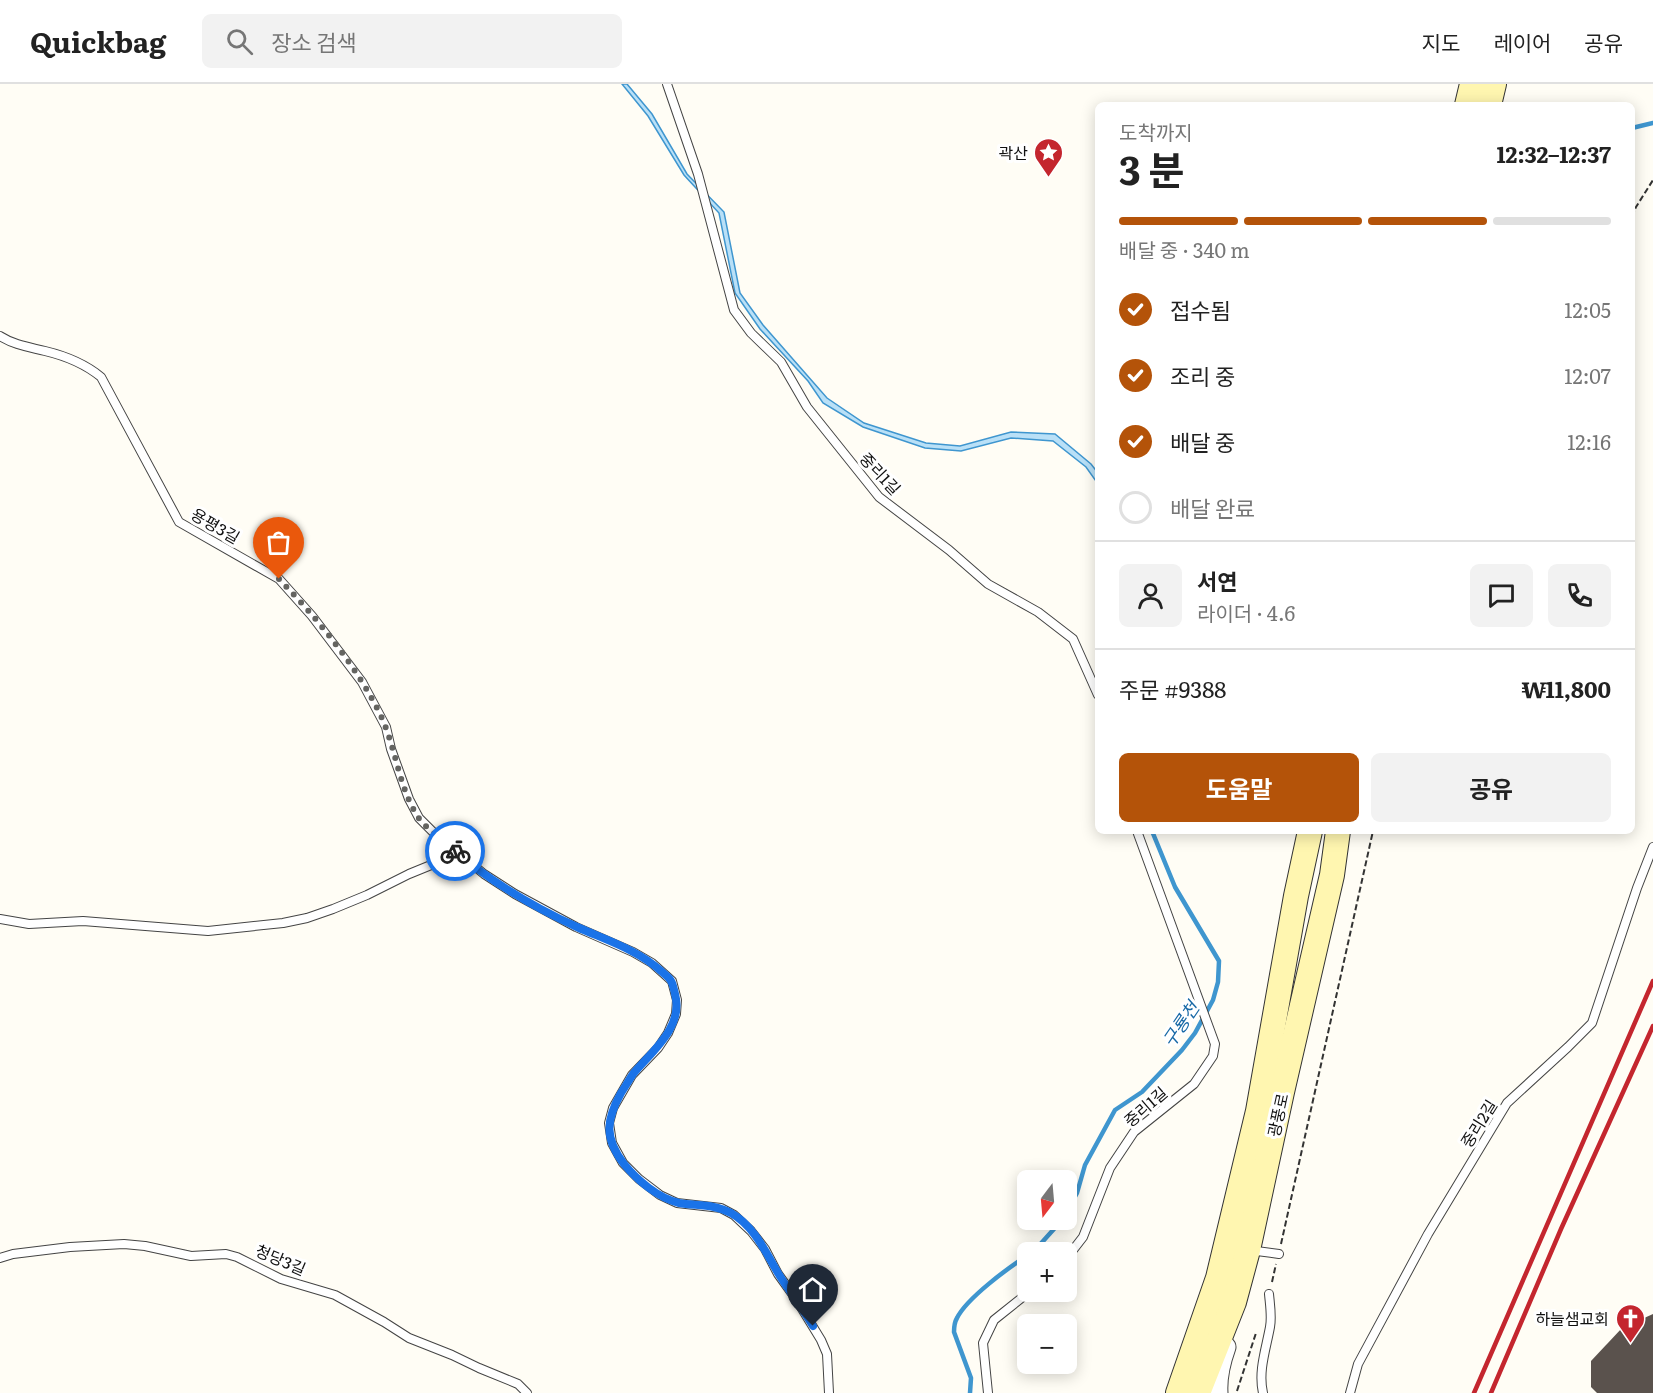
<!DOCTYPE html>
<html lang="ko">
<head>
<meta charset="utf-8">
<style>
	body { margin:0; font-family:Literata,"Noto Sans KR",serif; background:#f2f2f2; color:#222; height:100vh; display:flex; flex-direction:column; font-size:22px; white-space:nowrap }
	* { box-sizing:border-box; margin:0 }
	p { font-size:20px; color:#767676 }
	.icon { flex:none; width:33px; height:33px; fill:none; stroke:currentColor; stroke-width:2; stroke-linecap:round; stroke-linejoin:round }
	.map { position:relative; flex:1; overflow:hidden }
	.drawer { position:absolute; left:1095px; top:18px; width:540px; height:732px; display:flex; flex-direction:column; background:#fff; border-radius:9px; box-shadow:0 3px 15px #0003 }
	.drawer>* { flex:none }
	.needle { width:39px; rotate:196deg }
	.tools { position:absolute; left:1017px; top:1086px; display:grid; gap:12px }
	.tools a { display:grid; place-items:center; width:60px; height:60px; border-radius:9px; background:#fff; box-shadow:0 3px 15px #0003; font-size:30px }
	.pin { position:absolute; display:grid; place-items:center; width:51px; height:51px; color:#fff; margin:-62px -26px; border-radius:50% 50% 50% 0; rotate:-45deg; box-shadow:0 0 6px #0007 }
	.pin .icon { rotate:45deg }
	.courier { position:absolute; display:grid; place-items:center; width:60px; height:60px; margin:-30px; border:4px solid #1a73e8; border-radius:50%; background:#fff; color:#222; box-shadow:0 2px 8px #0007 }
	.overview em { font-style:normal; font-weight:700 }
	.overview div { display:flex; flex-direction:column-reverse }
	.overview { display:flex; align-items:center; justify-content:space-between; height:102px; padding:0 24px }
	h1 { font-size:39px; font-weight:700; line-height:45px }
	.bar { display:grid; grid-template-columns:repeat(4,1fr); gap:9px 6px; align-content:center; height:72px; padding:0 24px }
	.bar i { height:8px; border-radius:4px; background:#e0e0e0 }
	.bar .selected { background:#b45309 }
	.bar p { grid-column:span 4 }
	.line { display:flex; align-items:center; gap:15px; padding:0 24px; border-top:2px solid #e0e0e0 }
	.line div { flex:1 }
	.round { display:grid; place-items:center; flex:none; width:63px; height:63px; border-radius:9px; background:#f2f2f2 }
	ol { padding:0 24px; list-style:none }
	li { display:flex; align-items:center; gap:18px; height:66px }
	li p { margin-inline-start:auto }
	li .icon { padding:6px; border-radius:50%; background:#b45309; color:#fff; stroke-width:4 }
	li:last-child { color:#767676 }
	li i { width:33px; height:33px; border:3px solid #e0e0e0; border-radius:50% }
	.cta { display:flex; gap:12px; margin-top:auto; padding:12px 24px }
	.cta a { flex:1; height:69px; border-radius:9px; background:#b45309; color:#fff; font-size:24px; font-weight:700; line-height:69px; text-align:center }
	.cta a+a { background:#f2f2f2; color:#222 }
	header { display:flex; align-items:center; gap:36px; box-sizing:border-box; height:84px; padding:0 30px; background:#fff; border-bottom:2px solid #e0e0e0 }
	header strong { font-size:28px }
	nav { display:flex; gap:33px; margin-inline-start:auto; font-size:21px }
	.search { width:420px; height:54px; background:#f2f2f2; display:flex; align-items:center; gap:15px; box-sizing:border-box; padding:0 21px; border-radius:9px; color:#767676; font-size:22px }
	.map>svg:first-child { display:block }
	.water { fill:#b9e0f7; stroke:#3f96cf; stroke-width:1.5 }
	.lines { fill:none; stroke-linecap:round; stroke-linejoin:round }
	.stream { stroke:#3f96cf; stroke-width:4.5 }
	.building { fill:#5a524d }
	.service-casing { stroke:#444; stroke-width:10 }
	.tertiary-casing { stroke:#444; stroke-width:23 }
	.secondary-casing { stroke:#333; stroke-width:26 }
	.path { stroke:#333; stroke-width:2; stroke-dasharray:6 3; stroke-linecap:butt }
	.service { stroke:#fff; stroke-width:8 }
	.tertiary { stroke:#fff; stroke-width:21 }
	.secondary { stroke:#fff6b0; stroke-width:24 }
	.rail { stroke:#c4262e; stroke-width:4.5 }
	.done { stroke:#646461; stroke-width:6; stroke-dasharray:0 10.8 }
	.route { stroke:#1a73e8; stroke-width:8 }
	.labels { text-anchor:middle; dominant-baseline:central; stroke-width:6; stroke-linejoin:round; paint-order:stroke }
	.poi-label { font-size:16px; fill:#111; stroke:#fff; text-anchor:end }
	.street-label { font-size:16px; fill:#111; stroke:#fff }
	.water-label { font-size:18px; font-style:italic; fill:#1768a6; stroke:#fff }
</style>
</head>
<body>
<header>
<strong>Quickbag</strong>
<div class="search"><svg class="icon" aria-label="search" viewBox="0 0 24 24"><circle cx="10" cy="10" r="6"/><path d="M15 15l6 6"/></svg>장소 검색</div>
<nav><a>지도</a><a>레이어</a><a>공유</a></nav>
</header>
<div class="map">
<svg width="1653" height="1309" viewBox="0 0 1653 1309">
	<rect width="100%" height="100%" fill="#fffdf5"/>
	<polygon class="water" points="622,0 627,0 652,30 687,90 724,128 740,209 763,241 827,314 864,339 926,359 960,362 1011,348 1055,350 1091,380 1098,389 1098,400 1086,383 1053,357 1011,354 961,367 925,364 863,343 823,319 808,297 760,245 735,209 719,129 684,91 648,32"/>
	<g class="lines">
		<g class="stream">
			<polyline points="1632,44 1653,39"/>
			<polyline points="1066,1129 1077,1109 1085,1081 1115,1026 1142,1008 1182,966 1195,949 1213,916 1218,898 1219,877 1175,803 1152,747"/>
			<polyline points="1031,1168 1036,1165 1062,1136"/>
			<path d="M970 1309 971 1294 954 1248C954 1243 954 1239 957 1234 967 1214 1008 1184 1028 1171"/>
		</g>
	</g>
	<polygon class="building" points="1653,1230 1653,1309 1597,1309 1591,1303 1591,1277 1622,1244"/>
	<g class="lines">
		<defs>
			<g id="service">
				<polyline points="667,0 698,90 734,226 751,249 781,278 807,323 879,413 949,466 988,500 1038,528 1073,555 1098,611"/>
				<path d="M0 252C14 261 29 263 45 267 66 272 84 279 101 293L179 438 279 495 312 532 362 598 386 643 391 665 409 715 419 734 434 749 484 790 515 810 576 843 633 868 652 879 672 897 677 916 676 930 668 949 658 964 632 991 613 1024 609 1039 612 1059 623 1079 639 1095 660 1111 677 1119 721 1124 734 1131 751 1147 765 1165 778 1190 796 1215 821 1256 827 1270 829 1309"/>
				<polyline points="0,835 29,840 83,837 208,847 283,839 307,834 333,825 367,811 409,790 458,770"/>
				<polyline points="1249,1166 1279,1170"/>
				<polyline points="0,1174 13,1170 70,1163 124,1160 145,1162 191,1172 226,1170 237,1173 281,1195 335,1211 384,1238 409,1254 452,1271 479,1284 518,1300 527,1309"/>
				<polyline points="1066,1175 1083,1153 1110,1084 1134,1048 1194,1000 1213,972 1215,960 1137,747"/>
				<polyline points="988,1309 983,1259 994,1236 1029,1208"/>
				<path d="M1263 1309C1258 1287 1266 1265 1270 1243 1272 1233 1270 1221 1269 1210"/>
				<polyline points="1350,1309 1358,1280 1428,1150 1507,1019 1568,963 1592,939 1637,804 1653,763"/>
			</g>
			<path id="tertiary" d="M1217 1309C1216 1293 1220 1277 1225 1263"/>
			<g id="secondary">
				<polyline points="1467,21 1472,0"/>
				<polyline points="1489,21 1494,0"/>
				<polyline points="1178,1309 1218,1194 1258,1027 1296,812 1310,747"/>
				<polyline points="1198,1309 1234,1218 1248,1166 1282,1008 1332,791 1338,747"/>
			</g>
		</defs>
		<use href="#service" class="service-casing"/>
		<use href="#tertiary" class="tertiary-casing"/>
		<use href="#secondary" class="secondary-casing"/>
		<g class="path">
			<polyline points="1632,133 1636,123 1653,96"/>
			<polyline points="1281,1160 1373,747"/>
			<polyline points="1272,1198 1276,1180"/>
			<polyline points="1237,1307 1256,1249"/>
		</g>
		<use href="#service" class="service"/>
		<use href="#tertiary" class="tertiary"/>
		<use href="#secondary" class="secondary"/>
		<g class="rail">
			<path d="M1474 1309C1533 1171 1594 1034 1653 897"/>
			<polyline points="1491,1309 1561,1145 1653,942"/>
		</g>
	</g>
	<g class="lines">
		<path class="done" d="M279 495C316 533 354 579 378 626 396 660 397 700 418 733 428 747 443 755 455 767"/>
		<path class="route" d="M455 767C461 773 469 779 476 784 507 807 542 827 577 843 606 856 638 866 661 887 664 890 669 893 671 897 673 900 674 906 675 910 684 943 652 967 633 990 629 996 625 1003 621 1009 606 1036 604 1054 624 1080 637 1096 658 1114 679 1119 696 1122 715 1120 731 1129 754 1142 765 1167 778 1189 789 1207 802 1224 813 1242"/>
	</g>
	<defs>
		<symbol id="sight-pin" viewBox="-11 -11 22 30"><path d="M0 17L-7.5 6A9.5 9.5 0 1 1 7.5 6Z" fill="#c4262e" stroke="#fff"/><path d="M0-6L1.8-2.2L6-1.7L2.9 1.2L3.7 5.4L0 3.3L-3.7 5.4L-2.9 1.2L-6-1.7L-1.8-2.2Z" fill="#fff"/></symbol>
		<symbol id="church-pin" viewBox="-11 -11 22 30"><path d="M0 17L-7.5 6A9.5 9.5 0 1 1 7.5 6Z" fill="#c4262e" stroke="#fff"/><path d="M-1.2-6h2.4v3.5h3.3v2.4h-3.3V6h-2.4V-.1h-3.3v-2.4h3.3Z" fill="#fff"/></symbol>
	</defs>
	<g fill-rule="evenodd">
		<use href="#sight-pin" x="1032" y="52" width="33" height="45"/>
		<use href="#church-pin" x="1614" y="1218" width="33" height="45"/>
	</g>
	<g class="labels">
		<g class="poi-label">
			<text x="1028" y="68">곽산</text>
			<text x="1609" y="1234">하늘샘교회</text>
		</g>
		<g class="street-label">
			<text transform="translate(881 389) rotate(47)">중리1길</text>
			<text transform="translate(216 441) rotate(30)">용평3길</text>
			<text transform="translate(1145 1022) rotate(-41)">중리1길</text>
			<text transform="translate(1277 1031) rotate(-78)">광풍로</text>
			<text transform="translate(1478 1039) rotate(-58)">중리2길</text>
			<text transform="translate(281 1175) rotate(23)">청당3길</text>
		</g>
		<g class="water-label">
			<text transform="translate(1180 940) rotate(-56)">구룡천</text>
		</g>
	</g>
</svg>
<div class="tools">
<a><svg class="needle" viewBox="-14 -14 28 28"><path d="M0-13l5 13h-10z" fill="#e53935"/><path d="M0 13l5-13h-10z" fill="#767676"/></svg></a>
<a>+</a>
<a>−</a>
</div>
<div class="pin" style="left:279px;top:495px;background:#ea580c"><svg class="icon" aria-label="bag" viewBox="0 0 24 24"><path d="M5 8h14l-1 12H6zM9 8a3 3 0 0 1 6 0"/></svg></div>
<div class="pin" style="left:813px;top:1242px;background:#1f2937"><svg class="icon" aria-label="home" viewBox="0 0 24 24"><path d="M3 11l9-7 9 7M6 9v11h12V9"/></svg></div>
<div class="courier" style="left:455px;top:767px"><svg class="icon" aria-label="bike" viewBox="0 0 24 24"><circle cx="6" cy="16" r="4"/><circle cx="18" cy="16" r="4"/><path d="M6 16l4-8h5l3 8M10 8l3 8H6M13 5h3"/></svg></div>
<section class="drawer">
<div class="overview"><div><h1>3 분</h1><p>도착까지</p></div><em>12:32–12:37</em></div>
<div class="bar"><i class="selected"></i><i class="selected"></i><i class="selected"></i><i></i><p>배달 중 · 340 m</p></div>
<ol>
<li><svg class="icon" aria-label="check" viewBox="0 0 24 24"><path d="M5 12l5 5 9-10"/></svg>접수됨<p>12:05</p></li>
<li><svg class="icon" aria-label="check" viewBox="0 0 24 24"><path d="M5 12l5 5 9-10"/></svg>조리 중<p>12:07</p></li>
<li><svg class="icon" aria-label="check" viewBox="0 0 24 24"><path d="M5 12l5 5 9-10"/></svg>배달 중<p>12:16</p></li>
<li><i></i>배달 완료</li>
</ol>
<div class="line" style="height:108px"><a class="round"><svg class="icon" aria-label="person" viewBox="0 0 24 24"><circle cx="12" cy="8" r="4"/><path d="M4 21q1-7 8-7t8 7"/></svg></a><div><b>서연</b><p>라이더 · 4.6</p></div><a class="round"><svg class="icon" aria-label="chat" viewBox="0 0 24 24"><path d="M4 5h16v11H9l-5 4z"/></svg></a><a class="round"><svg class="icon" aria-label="phone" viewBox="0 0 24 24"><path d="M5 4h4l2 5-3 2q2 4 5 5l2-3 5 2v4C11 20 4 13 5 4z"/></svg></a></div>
<div class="line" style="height:78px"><div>주문 #9388</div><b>₩11,800</b></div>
<div class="cta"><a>도움말</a><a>공유</a></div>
</section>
</div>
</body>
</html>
